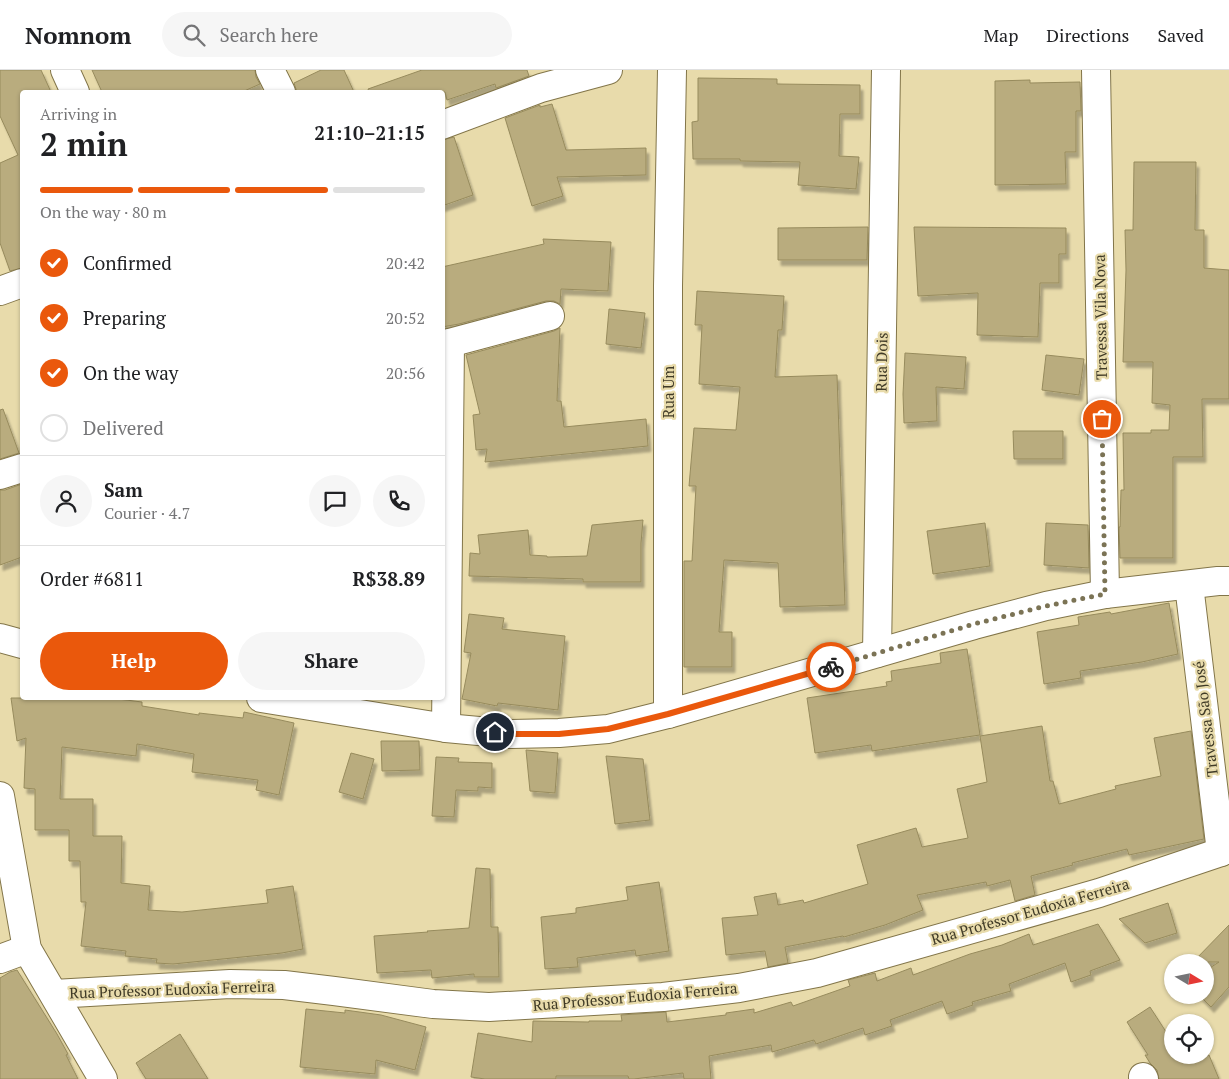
<!DOCTYPE html>
<html lang="en">
<head>
<meta charset="utf-8">
<style>
	body { margin:0; font-family:"PT Serif",serif; background:#f6f6f6; color:#202124; height:100vh; display:flex; flex-direction:column; font-size:19px; white-space:nowrap }
	* { box-sizing:border-box; margin:0 }
	p { font-size:16px; color:#757577 }
	.icon { flex:none; width:28px; height:28px; fill:none; stroke:currentColor; stroke-width:2; stroke-linecap:round; stroke-linejoin:round }
	.map { position:relative; flex:1; overflow:hidden }
	.drawer { position:absolute; left:20px; top:20px; width:425px; height:610px; display:flex; flex-direction:column; background:#fff; border-radius:5px; box-shadow:0 1px 4px #0004 }
	.drawer>* { flex:none }
	.needle { width:32px; rotate:100deg }
	.fabs { position:absolute; left:1164px; top:884px; display:grid; gap:10px }
	.fabs a { display:grid; place-items:center; width:50px; height:50px; border-radius:50%; background:#fff; box-shadow:0 1px 4px #0004; font-size:25px }
	.pin { position:absolute; display:grid; place-items:center; width:42px; height:42px; color:#fff; margin:-21px; border:2px solid #fff; border-radius:50%; box-shadow:0 1px 5px #0007 }
	.courier { position:absolute; display:grid; place-items:center; width:50px; height:50px; margin:-25px; border:4px solid #ea580c; border-radius:50%; background:#fff; color:#222; box-shadow:0 1px 6px #0007 }
	.overview em { font-style:normal; font-weight:700 }
	.overview div { display:flex; flex-direction:column-reverse }
	.overview { display:flex; align-items:center; justify-content:space-between; height:85px; padding:0 20px }
	h1 { font-size:32px; font-weight:700; line-height:38px }
	.bar { display:grid; grid-template-columns:repeat(4,1fr); gap:8px 5px; align-content:center; height:60px; padding:0 20px }
	.bar i { height:6px; border-radius:4px; background:#e0e0e0 }
	.bar .on { background:#ea580c }
	.bar p { grid-column:span 4 }
	.line { display:flex; align-items:center; gap:12px; padding:0 20px; border-top:1px solid #e0e0e0 }
	.line div { flex:1 }
	.round { display:grid; place-items:center; flex:none; width:52px; height:52px; border-radius:26px; background:#f6f6f6 }
	ol { padding:0 20px; list-style:none }
	li { display:flex; align-items:center; gap:15px; height:55px }
	li p { margin-inline-start:auto }
	li .icon { padding:5px; border-radius:50%; background:#ea580c; color:#fff; stroke-width:4 }
	li:last-child { color:#757577 }
	li i { width:28px; height:28px; border:2px solid #e0e0e0; border-radius:50% }
	.cta { display:flex; gap:10px; margin-top:auto; padding:10px 20px }
	.cta a { flex:1; height:58px; border-radius:30px; background:#ea580c; color:#fff; font-size:20px; font-weight:700; line-height:58px; text-align:center }
	.cta a+a { background:#f6f6f6; color:#202124 }
	header { display:flex; align-items:center; gap:30px; box-sizing:border-box; height:70px; padding:0 25px; background:#fff; border-bottom:1px solid #e0e0e0 }
	header strong { font-size:24px }
	nav { display:flex; gap:28px; margin-inline-start:auto; font-size:18px }
	.search { width:350px; height:45px; background:#f6f6f6; display:flex; align-items:center; gap:12px; box-sizing:border-box; padding:0 18px; border-radius:28px; color:#757577; font-size:19px }
	.map>svg:first-child { display:block }
	.building { fill:#b9ac7e; stroke:#978b5d; filter:url(#shadow) }
	.lines { fill:none; stroke-linecap:round; stroke-linejoin:round }
	.minor-casing { stroke:#827549; stroke-width:30 }
	.secondary-casing { stroke:#827549; stroke-width:30 }
	.minor { stroke:#fff; stroke-width:28 }
	.secondary { stroke:#fff; stroke-width:28 }
	.done { stroke:#7b7355; stroke-width:5; stroke-dasharray:0 9 }
	.route { stroke:#ea580c; stroke-width:6 }
	.labels { text-anchor:middle; dominant-baseline:central; stroke-width:4.5; stroke-linejoin:round; paint-order:stroke }
	.street-label { font-size:15px; fill:#403b27; stroke:#e8dbab }
</style>
</head>
<body>
<header>
<strong>Nomnom</strong>
<div class="search"><svg class="icon" aria-label="search" viewBox="0 0 24 24"><circle cx="10" cy="10" r="6"/><path d="M15 15l6 6"/></svg>Search here</div>
<nav><a>Map</a><a>Directions</a><a>Saved</a></nav>
</header>
<div class="map">
<svg width="1229" height="1009" viewBox="0 0 1229 1009">
	<defs>
		<filter id="shadow"><feDropShadow dx="3" dy="5.5" stdDeviation="1" flood-color="#0004"/></filter>
	</defs>
	<rect width="100%" height="100%" fill="#e8dbab"/>
	<g class="building">
		<polygon points="0,0 41,0 51,22 22,22 22,198 10,201 0,173 0,93 18,85 0,46"/>
		<polygon points="92,0 255,0 256,7 260,14 242,22 102,22"/>
		<polygon points="321,0 344,0 354,22 297,22 294,13"/>
		<polygon points="422,0 527,0 529,6 496,18 495,14 447,30 445,22 369,22 368,19"/>
		<polygon points="698,8 777,9 777,14 860,15 860,44 840,44 839,86 859,87 856,119 798,115 800,92 740,91 740,89 693,89 692,52 698,51"/>
		<polygon points="1030,10 1030,13 1080,12 1081,41 1076,41 1076,82 1065,82 1066,114 995,115 995,11"/>
		<polygon points="552,34 566,80 646,78 646,105 557,107 563,126 532,136 505,48 540,35 540,37"/>
		<polygon points="454,67 473,125 442,136 442,70"/>
		<polygon points="1134,92 1196,92 1195,160 1204,160 1204,198 1229,200 1229,329 1202,329 1203,387 1173,387 1173,488 1120,488 1119,457 1120,457 1121,420 1124,420 1123,363 1151,363 1151,360 1169,360 1170,335 1152,333 1153,292 1123,292 1126,200 1125,160 1133,160"/>
		<polygon points="868,157 867,190 778,190 778,158"/>
		<polygon points="914,157 1066,158 1066,184 1059,184 1059,213 1040,213 1038,267 977,265 978,223 918,226"/>
		<polygon points="543,169 611,172 608,221 561,219 560,234 554,231 546,231 459,254 442,257 442,197 544,174"/>
		<polygon points="697,221 784,226 782,260 778,260 775,307 837,305 845,535 780,537 778,493 724,490 719,562 732,562 732,597 684,597 684,491 692,491 696,416 689,416 694,358 736,360 740,317 699,314 702,255 695,255"/>
		<polygon points="609,239 645,243 641,278 606,274"/>
		<polygon points="560,258 557,331 561,331 564,357 646,349 648,376 485,392 487,379 476,380 473,345 480,344 466,285 554,261"/>
		<polygon points="905,283 966,287 964,319 936,317 937,351 904,353 903,324"/>
		<polygon points="1046,285 1084,289 1079,325 1042,320"/>
		<polygon points="3,339 19,383 0,389 0,340"/>
		<polygon points="1013,361 1063,361 1063,389 1014,389"/>
		<polygon points="22,414 22,487 0,495 0,420 5,420"/>
		<polygon points="643,450 641,473 641,512 583,512 583,509 469,506 470,483 480,484 478,465 528,460 530,485 547,486 547,487 587,486 592,455"/>
		<polygon points="985,453 990,496 933,504 927,461"/>
		<polygon points="1046,453 1088,455 1089,498 1044,495"/>
		<polygon points="1169,533 1178,584 1142,592 1080,601 1081,608 1044,614 1037,562 1079,555 1078,547 1110,542 1111,544"/>
		<polygon points="469,544 504,548 502,559 565,566 558,640 498,633 497,636 462,629 471,583 464,582"/>
		<polygon points="967,579 980,665 872,681 871,675 815,683 807,628 887,616 886,612 892,611 891,601 941,593 940,583"/>
		<polygon points="11,628 110,628 142,632 142,636 199,645 199,643 243,648 244,642 294,653 279,725 256,720 258,710 192,702 194,684 137,674 136,686 62,677 60,729 93,729 93,766 122,766 121,813 150,816 148,840 182,842 268,833 266,820 293,816 303,879 282,883 173,894 156,893 157,889 125,886 126,881 81,876 86,832 81,832 80,791 69,791 69,760 35,760 35,719 24,718 26,668 17,671"/>
		<polygon points="1042,656 1050,711 1053,711 1059,734 1116,719 1115,716 1161,706 1154,668 1191,661 1204,769 1129,785 1127,779 1072,793 1073,795 1031,806 1035,825 1015,831 1010,810 987,816 986,812 917,825 923,840 885,855 844,867 843,866 785,877 788,893 768,897 765,881 726,885 722,848 758,845 754,827 776,823 778,835 803,830 804,833 868,814 857,775 916,758 922,777 968,768 957,719 987,712 980,666"/>
		<polygon points="381,671 419,671 420,700 382,701"/>
		<polygon points="526,680 558,683 555,723 530,721"/>
		<polygon points="351,683 374,689 363,729 339,722"/>
		<polygon points="606,686 643,689 650,750 615,754"/>
		<polygon points="436,687 459,688 458,692 492,693 492,718 478,717 478,721 456,720 454,747 432,746"/>
		<polygon points="476,798 490,799 491,857 498,857 499,907 474,907 474,904 432,908 431,900 377,903 374,866 428,862 427,861 469,858"/>
		<polygon points="659,812 669,881 636,886 635,880 577,888 578,897 545,899 541,847 576,843 576,838 628,830 626,817"/>
		<polygon points="1168,833 1177,863 1145,873 1119,849"/>
		<polygon points="1098,854 1120,890 1090,901 1091,905 1071,912 1065,893 1009,914 1011,921 972,932 973,935 947,944 942,931 890,950 892,956 865,965 863,958 816,974 814,970 772,982 771,975 709,986 711,1009 684,1009 683,1003 634,1009 629,1009 628,1006 556,1006 556,1009 485,1009 471,1007 478,963 532,972 533,951 589,952 589,951 622,951 621,945 666,942 667,952 726,945 726,943 754,939 754,943 791,932 793,936 850,916 848,910 875,903 877,911 911,898 913,905 970,884 1002,875 1029,864 1033,875"/>
		<polygon points="1229,855 1229,917 1211,937 1199,925 1205,925 1205,901 1219,892 1193,892"/>
		<polygon points="17,900 57,964 68,984 66,985 78,1009 0,1009 0,908 10,902"/>
		<polygon points="1150,937 1172,971 1172,985 1209,985 1219,1009 1159,1009 1157,1000 1150,993 1145,985 1148,985 1127,952"/>
		<polygon points="306,939 345,943 345,940 381,945 426,957 415,1000 376,990 375,1004 300,997"/>
		<polygon points="180,964 208,1009 146,1009 136,993"/>
	</g>
	<g class="lines">
		<defs>
			<g id="minor">
				<polyline points="65,0 75,22"/>
				<polyline points="270,0 281,22"/>
				<polyline points="1096,0 1105,524"/>
				<polyline points="442,55 541,18 608,0"/>
				<polyline points="0,221 22,213"/>
				<polyline points="442,275 550,246"/>
				<polyline points="0,405 22,398"/>
				<polyline points="1189,515 1221,782"/>
				<polyline points="0,568 22,574"/>
				<polyline points="877,583 886,0"/>
				<polyline points="261,628 446,658 511,664 559,663 608,659 668,644 974,555 1046,536 1105,524 1218,511 1229,511"/>
				<polyline points="668,644 668,216 672,0"/>
				<polyline points="446,658 450,273"/>
				<polyline points="0,889 27,879"/>
				<polyline points="54,924 230,914 284,915 334,921 433,934 489,937 663,927 739,918 817,903 1099,823 1221,782 1229,778"/>
				<polyline points="1143,1007 1144,1009"/>
			</g>
			<polyline id="secondary" points="0,726 27,879 103,1009"/>
		</defs>
		<use href="#minor" class="minor-casing"/>
		<use href="#secondary" class="secondary-casing"/>
		<use href="#minor" class="minor"/>
		<use href="#secondary" class="secondary"/>
	</g>
	<g class="lines">
		<polyline class="done" points="831,597 974,554 1046,536 1105,524 1102,349"/>
		<polyline class="route" points="495,662 511,664 559,664 608,659 668,644 831,597"/>
	</g>
	<g class="labels">
		<g class="street-label">
			<text transform="translate(1100 247) rotate(-91)">Travessa Vila Nova</text>
			<text transform="translate(881 292) rotate(-89)">Rua Dois</text>
			<text transform="translate(668 322) rotate(-90)">Rua Um</text>
			<text transform="translate(1205 649) rotate(-97)">Travessa São José</text>
			<text transform="translate(1030 841) rotate(-16)">Rua Professor Eudoxia Ferreira</text>
			<text transform="translate(172 919) rotate(-2)">Rua Professor Eudoxia Ferreira</text>
			<text transform="translate(635 926) rotate(-5)">Rua Professor Eudoxia Ferreira</text>
		</g>
	</g>
</svg>
<div class="fabs">
<a><svg class="needle" viewBox="-14 -14 28 28"><path d="M0-13l5 13h-10z" fill="#e53935"/><path d="M0 13l5-13h-10z" fill="#757577"/></svg></a>
<a><svg class="icon" aria-label="locate" viewBox="0 0 24 24"><circle cx="12" cy="12" r="6"/><path d="M12 2v4M12 18v4M2 12h4M18 12h4"/></svg></a>
</div>
<div class="pin" style="left:1102px;top:349px;background:#ea580c"><svg class="icon" aria-label="bag" viewBox="0 0 24 24"><path d="M5 8h14l-1 12H6zM9 8a3 3 0 0 1 6 0"/></svg></div>
<div class="pin" style="left:495px;top:662px;background:#1f2937"><svg class="icon" aria-label="home" viewBox="0 0 24 24"><path d="M3 11l9-7 9 7M6 9v11h12V9"/></svg></div>
<div class="courier" style="left:831px;top:597px"><svg class="icon" aria-label="bike" viewBox="0 0 24 24"><circle cx="6" cy="16" r="4"/><circle cx="18" cy="16" r="4"/><path d="M6 16l4-8h5l3 8M10 8l3 8H6M13 5h3"/></svg></div>
<section class="drawer">
<div class="overview"><div><h1>2 min</h1><p>Arriving in</p></div><em>21:10–21:15</em></div>
<div class="bar"><i class="on"></i><i class="on"></i><i class="on"></i><i></i><p>On the way · 80 m</p></div>
<ol>
<li><svg class="icon" aria-label="check" viewBox="0 0 24 24"><path d="M5 12l5 5 9-10"/></svg>Confirmed<p>20:42</p></li>
<li><svg class="icon" aria-label="check" viewBox="0 0 24 24"><path d="M5 12l5 5 9-10"/></svg>Preparing<p>20:52</p></li>
<li><svg class="icon" aria-label="check" viewBox="0 0 24 24"><path d="M5 12l5 5 9-10"/></svg>On the way<p>20:56</p></li>
<li><i></i>Delivered</li>
</ol>
<div class="line" style="height:90px"><a class="round"><svg class="icon" aria-label="person" viewBox="0 0 24 24"><circle cx="12" cy="8" r="4"/><path d="M4 21q1-7 8-7t8 7"/></svg></a><div><b>Sam</b><p>Courier · 4.7</p></div><a class="round"><svg class="icon" aria-label="chat" viewBox="0 0 24 24"><path d="M4 5h16v11H9l-5 4z"/></svg></a><a class="round"><svg class="icon" aria-label="phone" viewBox="0 0 24 24"><path d="M5 4h4l2 5-3 2q2 4 5 5l2-3 5 2v4C11 20 4 13 5 4z"/></svg></a></div>
<div class="line" style="height:65px"><div>Order #6811</div><b>R$38.89</b></div>
<div class="cta"><a>Help</a><a>Share</a></div>
</section>
</div>
</body>
</html>
